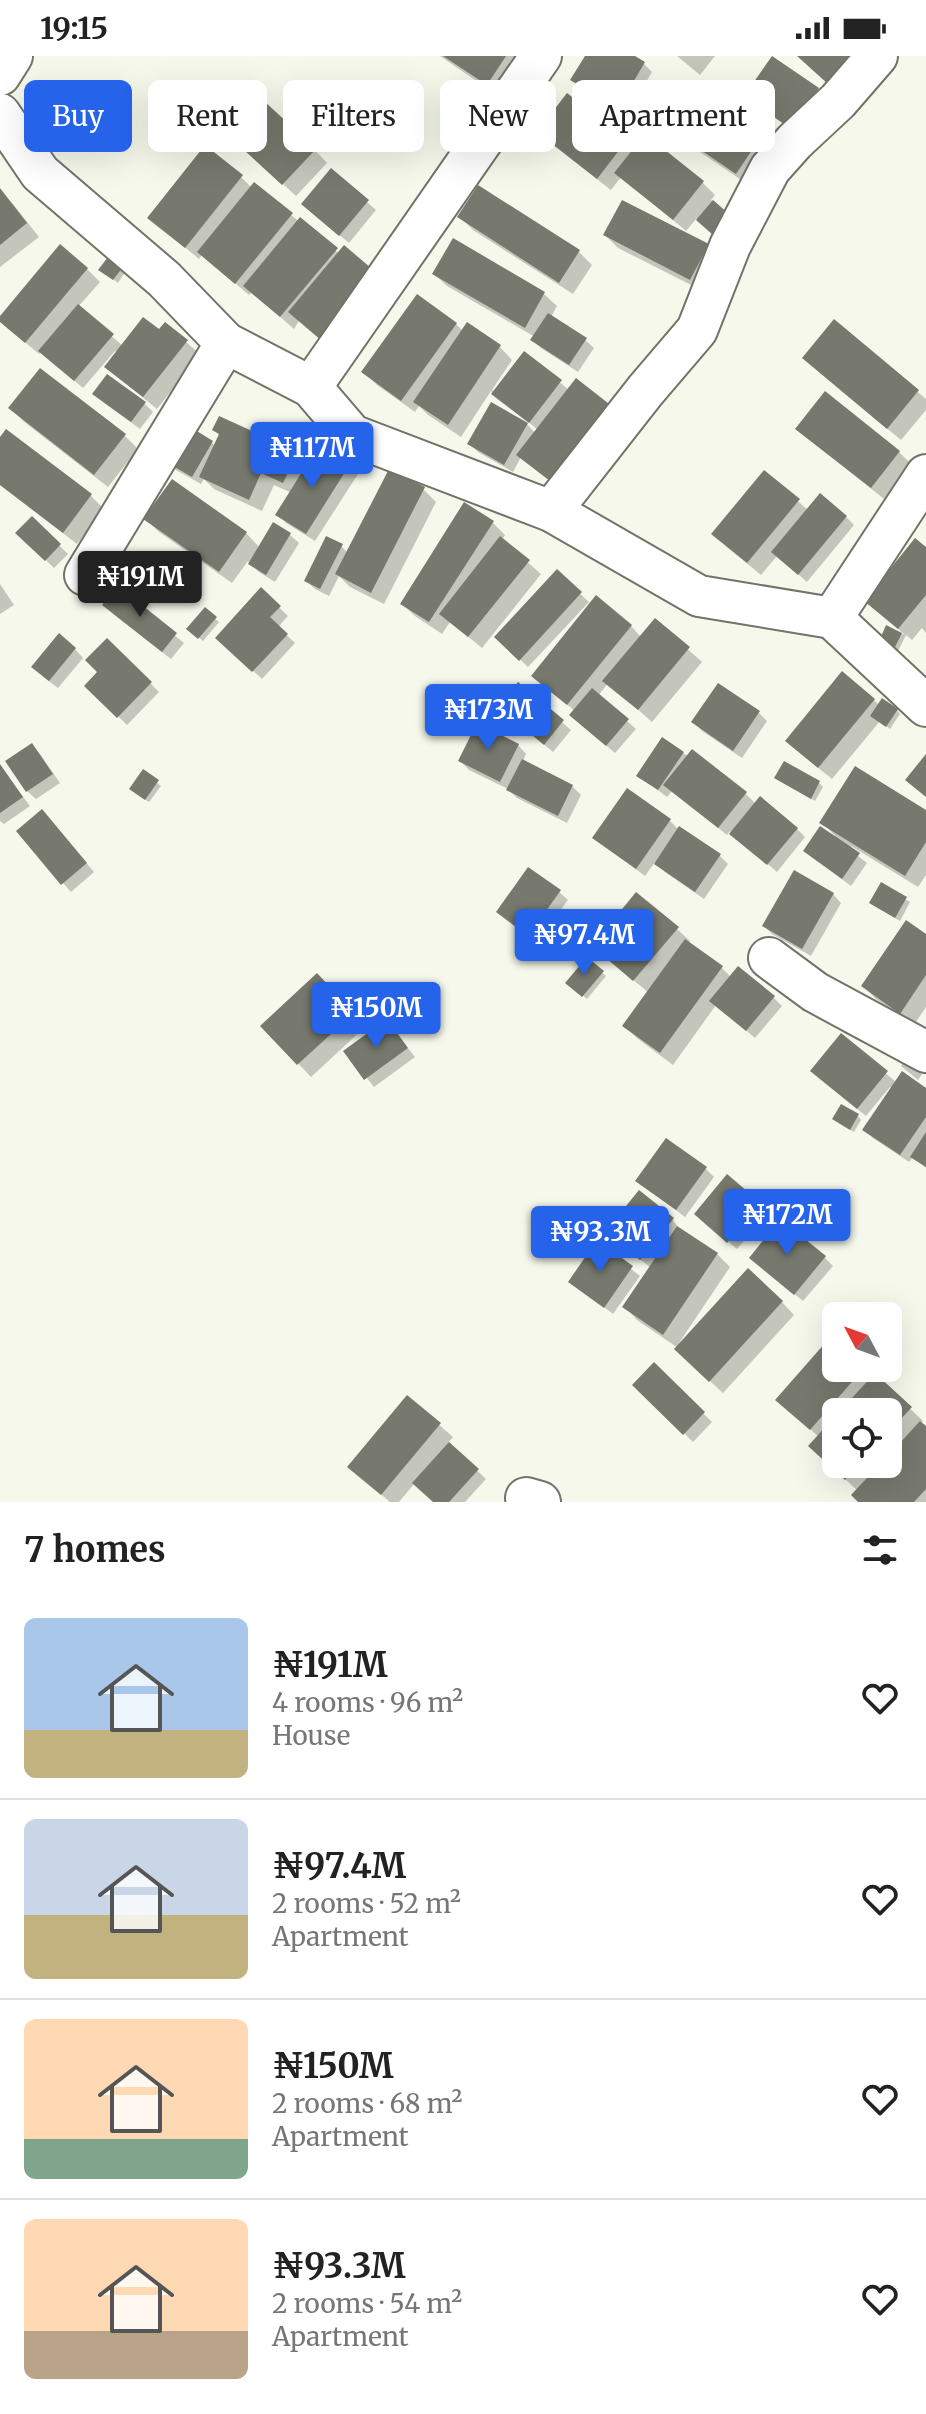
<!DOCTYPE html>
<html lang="en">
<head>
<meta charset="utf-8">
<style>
  body { margin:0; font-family:Merriweather,serif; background:#f2f2f2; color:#222; height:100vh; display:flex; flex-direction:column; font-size:30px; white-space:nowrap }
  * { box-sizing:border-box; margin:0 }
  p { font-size:26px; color:#767676 }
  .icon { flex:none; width:44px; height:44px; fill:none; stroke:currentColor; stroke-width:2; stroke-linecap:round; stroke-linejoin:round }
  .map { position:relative; height:1446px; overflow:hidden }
  .sheet { display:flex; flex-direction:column; background:#fff; flex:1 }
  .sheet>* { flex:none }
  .guide { position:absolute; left:24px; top:24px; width:878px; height:72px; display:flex; gap:16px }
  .needle { width:52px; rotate:311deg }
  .controls { position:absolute; left:822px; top:1246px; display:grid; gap:16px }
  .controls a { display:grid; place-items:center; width:80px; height:80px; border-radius:12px; background:#fff; box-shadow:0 8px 32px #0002; font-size:40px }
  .price { position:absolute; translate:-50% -68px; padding:0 18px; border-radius:8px; background:#2563eb; color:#fff; font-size:26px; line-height:52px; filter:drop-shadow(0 2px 4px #0008) }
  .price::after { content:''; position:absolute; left:50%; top:48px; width:24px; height:18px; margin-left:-12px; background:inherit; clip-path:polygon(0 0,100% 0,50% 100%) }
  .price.active { background:#222; color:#fff }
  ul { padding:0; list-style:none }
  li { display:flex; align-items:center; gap:24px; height:200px; padding:0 24px }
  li+li { border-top:2px solid #e0e0e0 }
  li span { display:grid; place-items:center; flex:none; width:224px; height:160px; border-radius:12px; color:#555 }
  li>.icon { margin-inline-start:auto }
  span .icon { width:96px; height:96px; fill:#fffc; stroke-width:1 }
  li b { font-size:34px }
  h2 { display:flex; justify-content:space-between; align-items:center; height:96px; padding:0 24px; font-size:34px }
  .pill { padding:0 28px; border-radius:12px; background:#fff; box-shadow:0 8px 32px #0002; font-size:28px; line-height:72px }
  .pill.active { background:#2563eb; color:#fff }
  .status { display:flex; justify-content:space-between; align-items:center; height:56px; padding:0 40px; background:#fff; direction:ltr }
  .status svg { height:22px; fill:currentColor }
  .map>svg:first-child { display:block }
  .shadow { fill:#0003; fill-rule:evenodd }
  .building { fill:#77796e }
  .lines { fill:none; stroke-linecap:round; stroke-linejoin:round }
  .minor-casing { stroke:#717368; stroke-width:44 }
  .minor { stroke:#fff; stroke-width:40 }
</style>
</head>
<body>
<div class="status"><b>19:15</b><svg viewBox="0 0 49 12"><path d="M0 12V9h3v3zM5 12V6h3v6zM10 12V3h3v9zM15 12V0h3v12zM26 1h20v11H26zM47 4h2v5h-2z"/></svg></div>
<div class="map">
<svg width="926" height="1446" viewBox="0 0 926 1446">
  <rect width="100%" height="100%" fill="#f5f8eb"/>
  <!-- shadow -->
  <g class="shadow">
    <polygon points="440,0 519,0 500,41"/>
    <polygon points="587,0 631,0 644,8 652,16 627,59 581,33 573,24"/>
    <polygon points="677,0 715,0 700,19"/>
    <polygon points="568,40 634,95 702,126 715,139 711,144 733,164 717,181 697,162 686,175 621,121 611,134 552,88 540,76"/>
    <polygon points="669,71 762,77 775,90 749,129 682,84"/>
    <polygon points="246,94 315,94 327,107 296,140"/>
    <polygon points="331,115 376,154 349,187 312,156"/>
    <polygon points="241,121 252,132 291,159 340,198 294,273 252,236 249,239 202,199 199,203 150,162"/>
    <polygon points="479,132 579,196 592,209 573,238 473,174 460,161"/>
    <polygon points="0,136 13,148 39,181 0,211"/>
    <polygon points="605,179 708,189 720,202 703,235 618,192"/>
    <polygon points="454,185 544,238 557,250 551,261 585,284 594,292 578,316 541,292 533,284 535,281 447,230 434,218"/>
    <polygon points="87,213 100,226 78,251 123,290 160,276 165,268 200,298 157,353 120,323 117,297 115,295 83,332 41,296 39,298 13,276 0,263"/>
    <polygon points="121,213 125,216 118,227 105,217"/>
    <polygon points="834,266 926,343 926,354 901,384 817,314"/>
    <polygon points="456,268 463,275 500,291 512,304 492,334 495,336 524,297 569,334 568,439 521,401 513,416 478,396 469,387 527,368 535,377 538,374 491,335 461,381 428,359 419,350 415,356 377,329 364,316"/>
    <polygon points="40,314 125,380 138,393 108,431 23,365 11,352"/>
    <polygon points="103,346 145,348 153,356 140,373"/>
    <polygon points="798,373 899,396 912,409 884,443 811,385"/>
    <polygon points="215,374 297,397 309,410 320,392 349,410 358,418 315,485 286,467 278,458 292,437 274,429 262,455 214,433 204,423 201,428 176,414 168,406 212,387 216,390 220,380"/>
    <polygon points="7,375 91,440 104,453 77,488 0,429 0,384"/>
    <polygon points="764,416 808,454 846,461 854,469 807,526 777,500 761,519 726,490"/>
    <polygon points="423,433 436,446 384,548 350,531 339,520 329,540 315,533 306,525 341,490 348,497"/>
    <polygon points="32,463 68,498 54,512 18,477"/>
    <polygon points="146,463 246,477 260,492 274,469 290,479 299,487 275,526 259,516 248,505 232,527 159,476"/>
    <polygon points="492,466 505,479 502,484 541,518 482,592 450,566 442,578 415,560 402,548"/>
    <polygon points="926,494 926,577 922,572 912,584 906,579 897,597 884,591 887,572 905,579 866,545"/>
    <polygon points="557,516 591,548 631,570 641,581 655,564 702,606 652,666 608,627 598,640 636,673 615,697 580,667 575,655 533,620 591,548 589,546 528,611 496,581"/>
    <polygon points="0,528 14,549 0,558"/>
    <polygon points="118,533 184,587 171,603 113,558"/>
    <polygon points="261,534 288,560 278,571 295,587 262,623 226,590"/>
    <polygon points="205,554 219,566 203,585 189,573"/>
    <polygon points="107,584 159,636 127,669 87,630 100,617"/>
    <polygon points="75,593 83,602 58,632 42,620"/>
    <polygon points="518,629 571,674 553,696 509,659"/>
    <polygon points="874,644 880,650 897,654 900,658 890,673 880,665 832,723 800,697"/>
    <polygon points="759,657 767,665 742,702 702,675 694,666"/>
    <polygon points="32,689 40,698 60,727 36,743 27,735"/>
    <polygon points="518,689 526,698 523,705 572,730 581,739 567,767 517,742 508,733 469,714 460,705"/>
    <polygon points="683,697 745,737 756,748 797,773 805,781 777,816 730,775 727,779 672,735 667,741 639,720"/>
    <polygon points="0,710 30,750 4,768 0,765"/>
    <polygon points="143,716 161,730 149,746 135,737"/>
    <polygon points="780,725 819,727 823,731 815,745"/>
    <polygon points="926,757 926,819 918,831 851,790 849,793 867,807 851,830 805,795 836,781 822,766"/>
    <polygon points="50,764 94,816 71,836 18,776"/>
    <polygon points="670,765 679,774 720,800 728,808 704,843 665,816 655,806 645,820 594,782"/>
    <polygon points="882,829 910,846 900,865 875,850"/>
    <polygon points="559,836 568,844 537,886 498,856"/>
    <polygon points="833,838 841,847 811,900 772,878 764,870"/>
    <polygon points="677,873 690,885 688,888 721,911 731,921 773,941 782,950 755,982 716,949 673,1009 638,983 625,970 649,937 607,902"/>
    <polygon points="926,880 926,951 914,969 876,943 863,930"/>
    <polygon points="587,904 606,920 587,943 568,927"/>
    <polygon points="330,933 365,971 311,1021 263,970"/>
    <polygon points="386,965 415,1001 374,1031 346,996"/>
    <polygon points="844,969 865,982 863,987 844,977 841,974"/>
    <polygon points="842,980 897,1027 926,1034 926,1112 913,1101 909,1106 873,1082 865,1074 893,1033 890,1031 866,1060 821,1023"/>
    <polygon points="909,999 926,1012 918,1024 901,1010"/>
    <polygon points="858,1060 861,1064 854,1076 839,1067"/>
    <polygon points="706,1113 714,1121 685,1161 637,1125"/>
    <polygon points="639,1137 673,1164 680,1174 717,1198 730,1211 679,1287 681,1289 782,1246 794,1259 723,1337 689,1306 678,1292 637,1264 625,1251 651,1212 616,1184"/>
    <polygon points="760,1148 768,1157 737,1193 705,1166"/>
    <polygon points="598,1187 640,1220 613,1258 570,1225"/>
    <polygon points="824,1201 833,1210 803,1245 760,1210"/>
    <path d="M836 1284V1312H867L923 1365 921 1368 926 1373V1446H861L858 1435 823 1403 819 1381 791 1356ZM836 1356H888V1408H836Z"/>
    <polygon points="654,1309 712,1366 693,1386 635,1328"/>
    <polygon points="407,1341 453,1381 448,1387 486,1423 465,1446 435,1446 415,1427 399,1446 390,1446 349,1411"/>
  </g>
  <!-- building -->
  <g class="building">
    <polygon points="443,0 506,0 487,29"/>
    <polygon points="585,0 635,0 645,6 618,52 570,24"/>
    <polygon points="772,0 819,32 791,73 744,40"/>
    <polygon points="797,0 853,0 828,28"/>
    <polygon points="695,29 764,76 736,118 667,71"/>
    <polygon points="567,37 627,84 597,123 537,76"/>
    <polygon points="264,45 316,93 282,129 231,82"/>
    <polygon points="645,78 704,125 673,164 614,117"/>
    <polygon points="205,89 243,119 185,192 147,162"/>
    <polygon points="331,112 369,144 339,180 301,148"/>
    <polygon points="254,126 293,157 235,228 197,196"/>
    <polygon points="478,129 580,194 559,227 457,161"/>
    <polygon points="0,132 27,167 0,189"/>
    <polygon points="622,144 709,188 690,224 603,179"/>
    <polygon points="713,144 730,159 713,179 696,164"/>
    <polygon points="300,161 338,192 280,261 243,230"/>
    <polygon points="453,182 545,236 525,272 432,218"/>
    <polygon points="60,188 88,212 25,287 0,266 0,260"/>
    <polygon points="344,189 378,218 322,285 288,256"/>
    <polygon points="108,201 123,211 113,224 98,214"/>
    <polygon points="417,238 457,267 401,345 361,316"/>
    <polygon points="78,248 114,278 74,325 38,295"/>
    <polygon points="548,257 587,282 569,309 530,284"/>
    <polygon points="143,261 159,273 165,266 188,284 143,341 104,311"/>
    <polygon points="834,263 919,334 887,373 802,302"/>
    <polygon points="467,266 501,289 448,369 413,346"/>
    <polygon points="524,295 562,324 529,367 491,338"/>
    <polygon points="40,312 126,378 94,419 8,352"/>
    <polygon points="107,318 146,346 131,366 92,338"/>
    <polygon points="576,322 613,351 554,428 516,399"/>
    <polygon points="825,335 900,395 871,432 795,373"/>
    <polygon points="491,346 528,367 504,409 467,388"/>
    <polygon points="219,360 298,396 283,427 261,417 249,444 199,421 219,378 212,374"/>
    <polygon points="187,369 213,385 192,421 166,406"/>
    <polygon points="6,373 92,438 63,477 0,429 0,381"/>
    <polygon points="319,389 350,408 306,478 275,459"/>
    <polygon points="389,413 425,431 371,537 335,518"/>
    <polygon points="764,414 800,443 747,507 711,478"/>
    <polygon points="172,423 247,476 219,516 143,463"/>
    <polygon points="820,437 847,460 798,519 771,496"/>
    <polygon points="464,446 494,465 429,566 400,548"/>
    <polygon points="32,460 61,488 45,505 15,477"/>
    <polygon points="273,466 291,477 266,519 248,508"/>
    <polygon points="326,480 343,488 320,533 304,525"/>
    <polygon points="500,480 530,504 468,581 439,558"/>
    <polygon points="915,482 926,491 926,539 898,573 864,545"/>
    <polygon points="557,513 582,536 519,605 494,581"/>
    <polygon points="118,530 177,577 162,596 102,549"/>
    <polygon points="261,531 281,550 270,561 288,578 252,616 215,582"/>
    <polygon points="596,539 632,569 567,649 531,620"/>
    <polygon points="205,551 217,561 198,583 186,573"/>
    <polygon points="655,562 690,591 638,654 602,625"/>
    <polygon points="886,569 902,577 893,595 878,588"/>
    <polygon points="59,577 76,592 49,625 31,611"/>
    <polygon points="107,582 152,626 117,662 84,630 97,616 85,604"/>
    <polygon points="842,615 875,643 818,712 785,685"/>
    <polygon points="518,626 564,664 544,689 498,651"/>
    <polygon points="718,627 760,655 733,695 691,666"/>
    <polygon points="592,632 629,663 606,690 569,659"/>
    <polygon points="882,642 898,653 886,671 870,660"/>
    <polygon points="477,667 519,688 500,726 458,705"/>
    <polygon points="662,681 684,696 658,734 636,720"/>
    <polygon points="32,687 53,718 26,736 5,705"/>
    <polygon points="692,693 747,736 718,772 663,729"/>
    <polygon points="926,698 926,741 905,724"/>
    <polygon points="522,703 573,729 558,760 506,734"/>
    <polygon points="784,705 820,725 811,743 774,722"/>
    <polygon points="0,708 23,741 0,757"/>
    <polygon points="855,710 926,754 926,786 905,820 819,767"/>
    <polygon points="143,713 159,724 145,744 129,733"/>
    <polygon points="627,732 671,763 636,813 592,782"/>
    <polygon points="760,740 798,772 767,809 729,778"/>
    <polygon points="42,753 87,807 61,829 16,775"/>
    <polygon points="679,770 721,798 695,836 654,808"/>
    <polygon points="820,770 860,797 842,823 803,795"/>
    <polygon points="528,811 561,834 528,880 496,856"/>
    <polygon points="794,814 834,837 802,893 762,870"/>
    <polygon points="881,826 907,841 895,862 869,847"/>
    <polygon points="636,836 679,871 633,925 592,890"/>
    <polygon points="906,864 926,878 926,919 900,958 861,930"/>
    <polygon points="685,883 723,910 660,997 622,970"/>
    <polygon points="587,901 604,915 582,941 565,927"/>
    <polygon points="738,910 775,940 746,975 709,945"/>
    <polygon points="317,917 354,957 297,1009 260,970"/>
    <polygon points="387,963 408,992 364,1024 343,995"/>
    <polygon points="841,977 888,1015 857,1053 810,1015"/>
    <polygon points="902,1015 926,1032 926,1061 900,1099 862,1074"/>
    <polygon points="841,1048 859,1058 850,1074 832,1063"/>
    <polygon points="926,1076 926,1111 910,1101"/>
    <polygon points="666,1082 707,1111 676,1154 635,1125"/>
    <polygon points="727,1118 761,1147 727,1187 694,1158"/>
    <polygon points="639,1134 674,1162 640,1204 605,1176"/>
    <polygon points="780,1163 826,1200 794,1239 749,1202"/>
    <polygon points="677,1170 718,1197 663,1279 622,1251"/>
    <polygon points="597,1184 633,1210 604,1252 568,1226"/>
    <polygon points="748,1212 783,1245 709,1326 674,1293"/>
    <polygon points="833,1278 836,1281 836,1312 864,1312 810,1374 775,1344"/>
    <polygon points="654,1306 705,1356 683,1379 632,1329"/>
    <polygon points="875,1317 912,1351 888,1377 888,1356 839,1356"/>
    <polygon points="407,1339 441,1367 381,1439 347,1411"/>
    <polygon points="836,1359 836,1408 860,1408 845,1424 808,1390"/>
    <polygon points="920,1365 926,1370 926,1433 914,1446 858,1446 851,1439 880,1408 888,1408 888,1400"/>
    <polygon points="449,1386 479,1413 449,1446 433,1446 412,1427"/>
  </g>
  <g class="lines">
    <defs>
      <g id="minor">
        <polyline points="0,19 12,0"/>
        <polyline points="0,58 40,117 164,223 226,287"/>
        <polyline points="311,331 541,0"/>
        <polyline points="551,455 645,335 697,274 730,190 770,113 795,85 838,45 877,0"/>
        <polyline points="85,519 226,287 311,331 352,379 551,455 699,540 832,562 926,650"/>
        <polyline points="832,562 926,419"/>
        <polyline points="769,902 815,936 926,996"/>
        <polyline points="526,1442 540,1446"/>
      </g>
    </defs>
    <!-- minor casing -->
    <use href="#minor" class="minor-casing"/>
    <!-- minor -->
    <use href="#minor" class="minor"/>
  </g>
</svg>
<div class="controls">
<a><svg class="needle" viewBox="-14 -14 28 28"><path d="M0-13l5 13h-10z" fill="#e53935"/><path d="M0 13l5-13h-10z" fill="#767676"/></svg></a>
<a><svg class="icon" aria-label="locate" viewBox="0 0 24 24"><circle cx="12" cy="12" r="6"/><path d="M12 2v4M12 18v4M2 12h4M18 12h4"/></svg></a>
</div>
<b class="price" style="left:312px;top:434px">₦117M</b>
<b class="price active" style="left:140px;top:563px">₦191M</b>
<b class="price" style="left:488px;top:696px">₦173M</b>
<b class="price" style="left:584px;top:921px">₦97.4M</b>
<b class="price" style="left:376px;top:994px">₦150M</b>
<b class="price" style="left:787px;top:1201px">₦172M</b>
<b class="price" style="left:600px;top:1218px">₦93.3M</b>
<div class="guide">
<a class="pill active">Buy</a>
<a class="pill">Rent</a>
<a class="pill">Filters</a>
<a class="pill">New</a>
<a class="pill">Apartment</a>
</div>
</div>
<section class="sheet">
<h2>7 homes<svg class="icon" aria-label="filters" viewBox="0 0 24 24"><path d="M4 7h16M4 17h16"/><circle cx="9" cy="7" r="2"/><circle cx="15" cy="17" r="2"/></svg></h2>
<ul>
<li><span style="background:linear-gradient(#a9c7e8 70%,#c2b280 0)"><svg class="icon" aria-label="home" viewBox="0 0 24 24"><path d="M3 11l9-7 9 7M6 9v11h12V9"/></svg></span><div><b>₦191M</b><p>4 rooms · 96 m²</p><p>House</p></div><svg class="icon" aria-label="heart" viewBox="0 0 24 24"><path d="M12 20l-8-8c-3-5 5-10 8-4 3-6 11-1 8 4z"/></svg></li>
<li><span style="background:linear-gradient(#c9d6e8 60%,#c2b280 0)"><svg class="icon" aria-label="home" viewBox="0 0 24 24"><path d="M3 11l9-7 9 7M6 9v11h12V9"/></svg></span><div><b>₦97.4M</b><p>2 rooms · 52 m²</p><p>Apartment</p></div><svg class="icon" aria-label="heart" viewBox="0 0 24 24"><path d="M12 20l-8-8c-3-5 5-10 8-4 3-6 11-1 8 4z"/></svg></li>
<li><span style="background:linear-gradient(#ffd9b3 75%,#7fa58c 0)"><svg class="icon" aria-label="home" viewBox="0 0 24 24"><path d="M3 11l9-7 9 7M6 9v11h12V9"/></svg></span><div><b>₦150M</b><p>2 rooms · 68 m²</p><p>Apartment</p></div><svg class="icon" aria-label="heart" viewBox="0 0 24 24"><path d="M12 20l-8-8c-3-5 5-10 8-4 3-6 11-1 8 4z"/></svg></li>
<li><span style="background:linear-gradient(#ffd9b3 70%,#b9a48a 0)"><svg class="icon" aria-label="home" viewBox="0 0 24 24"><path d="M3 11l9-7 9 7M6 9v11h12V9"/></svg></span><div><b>₦93.3M</b><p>2 rooms · 54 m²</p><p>Apartment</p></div><svg class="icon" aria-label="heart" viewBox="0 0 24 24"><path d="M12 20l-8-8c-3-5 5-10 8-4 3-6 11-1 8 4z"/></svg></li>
</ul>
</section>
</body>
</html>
